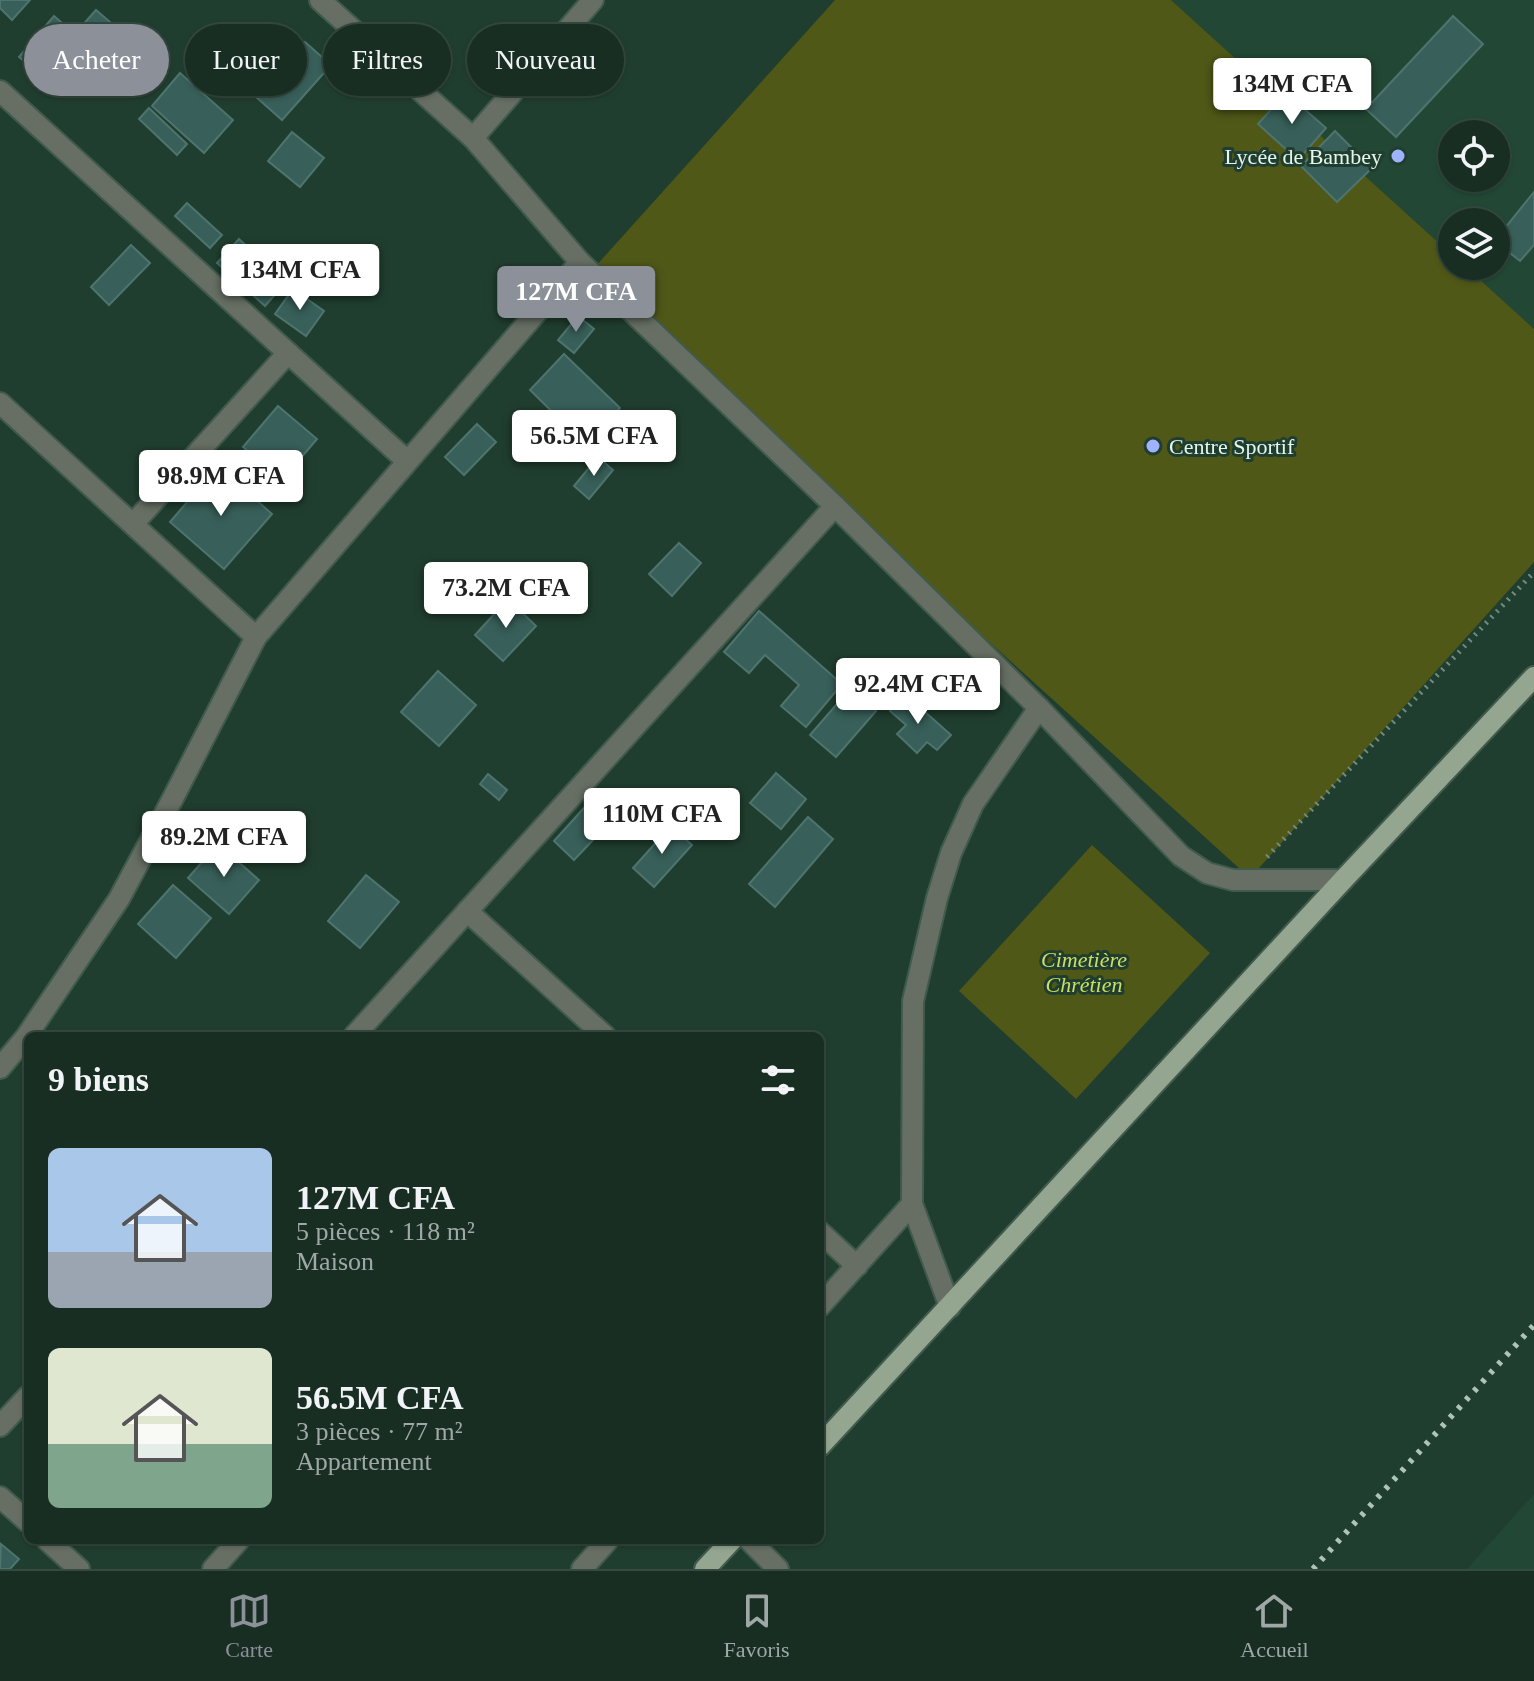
<!DOCTYPE html>
<html lang="fr">
<head>
<meta charset="utf-8">
<style>
  body { margin:0; font-family:Georgia,serif; background:#21362b; color:#f1f3f6; height:100vh; display:flex; flex-direction:column; font-size:30px; white-space:nowrap }
  * { box-sizing:border-box; margin:0 }
  p { font-size:26px; color:#9fa8a6 }
  .icon { flex:none; width:44px; height:44px; fill:none; stroke:currentColor; stroke-width:2; stroke-linecap:round; stroke-linejoin:round }
  .map { position:relative; flex:1; overflow:hidden }
  .side { position:absolute; left:24px; top:1032px; width:800px; height:512px; display:flex; flex-direction:column; background:#182e23; border-radius:12px; box-shadow:0 2px 6px #0004,0 0 0 2px #364a41 }
  .side>* { flex:none }
  .guide { position:absolute; left:24px; top:24px; width:800px; height:72px; display:flex; gap:16px }
  .tools { position:absolute; left:1438px; top:120px; display:grid; gap:16px }
  .tools a { display:grid; place-items:center; width:72px; height:72px; border-radius:50%; background:#182e23; box-shadow:0 2px 6px #0004,0 0 0 2px #364a41; font-size:40px }
  .price { position:absolute; translate:-50% -68px; padding:0 18px; border-radius:8px; background:#fff; color:#222; font-size:26px; line-height:52px; filter:drop-shadow(0 2px 4px #0008) }
  .price::after { content:''; position:absolute; left:50%; top:48px; width:24px; height:18px; margin-left:-12px; background:inherit; clip-path:polygon(0 0,100% 0,50% 100%) }
  .price.active { background:#8c9099; color:#fff }
  ul { padding:0; list-style:none }
  li { display:flex; align-items:center; gap:24px; height:200px; padding:0 24px }
  li span { display:grid; place-items:center; flex:none; width:224px; height:160px; border-radius:12px; color:#555 }
  li>.icon { margin-inline-start:auto }
  span .icon { width:96px; height:96px; fill:#fffc; stroke-width:1 }
  li b { font-size:34px }
  h2 { display:flex; justify-content:space-between; align-items:center; height:96px; padding:0 24px; font-size:34px }
  .pill { padding:0 28px; border-radius:36px; background:#182e23; box-shadow:0 2px 6px #0004,0 0 0 2px #364a41; font-size:28px; line-height:72px }
  .pill.active { background:#8c9099; color:#fff }
  .tabs { display:flex; justify-content:space-around; align-items:center; height:112px; border-top:2px solid #364a41; background:#182e23; font-size:22px; color:#9fa8a6 }
  .tabs a { display:grid; justify-items:center; gap:4px }
  .tabs .active { color:#8c9099 }
  .map>svg:first-child { display:block }
  .built { fill:#224835; fill-rule:evenodd }
  .green { fill:#505817 }
  .building { fill:#385f59; stroke:#4d746d; stroke-width:2 }
  .lines { fill:none; stroke-linecap:round; stroke-linejoin:round }
  .minor-casing { stroke:#405b4d; stroke-width:24 }
  .primary-casing { stroke:#405b4d; stroke-width:24 }
  .path { stroke:#728b7e; stroke-width:5; stroke-dasharray:2 6; stroke-linecap:butt }
  .minor { stroke:#676f64; stroke-width:20 }
  .primary { stroke:#95a690; stroke-width:20 }
  .rail { stroke:#afc4b9; stroke-width:6; stroke-dasharray:4 8; stroke-linecap:butt }
  .poi-dot { fill:#9fb3fd; stroke:#203e2f; stroke-width:3 }
  .labels { text-anchor:middle; dominant-baseline:central; stroke-width:6; stroke-linejoin:round; paint-order:stroke }
  .poi-label { font-size:22px; fill:#e5f6ed; stroke:#203e2f; text-anchor:end }
  .park-label { font-size:22px; font-style:italic; fill:#cddf63; stroke:#203e2f }
</style>
</head>
<body>
<div class="map">
<svg width="1534" height="1569" viewBox="0 0 1534 1569">
  <rect width="100%" height="100%" fill="#203e2f"/>
  <!-- built -->
  <g class="built">
    <path d="M1171 0H1534V329L1465 266H1496V222H1452V255ZM1452 134H1496V178H1452Z"/>
    <polygon points="1534,1494 1534,1569 1467,1569"/>
  </g>
  <!-- green -->
  <g class="green">
    <polygon points="835,0 1171,0 1452,255 1452,266 1465,266 1534,329 1534,562 1250,878 586,277"/>
    <polygon points="1092,845 1210,953 1076,1099 959,991"/>
  </g>
  <!-- building -->
  <g class="building">
    <polygon points="0,0 30,0 12,20 0,8"/>
    <polygon points="96,10 110,22 94,40 80,28"/>
    <polygon points="54,16 68,28 33,69 19,57"/>
    <polygon points="1453,16 1483,44 1396,137 1366,109"/>
    <polygon points="71,35 85,47 50,85 37,73"/>
    <polygon points="305,42 331,65 282,120 256,97"/>
    <polygon points="180,73 233,120 204,153 152,106"/>
    <polygon points="1286,93 1326,128 1298,160 1258,124"/>
    <polygon points="149,108 187,144 177,155 139,119"/>
    <polygon points="1335,131 1372,168 1337,202 1301,166"/>
    <polygon points="292,132 324,158 300,187 268,161"/>
    <polygon points="1534,192 1534,245 1520,261 1496,242 1496,239"/>
    <polygon points="187,203 222,235 210,248 175,216"/>
    <polygon points="239,239 286,282 265,306 217,263"/>
    <polygon points="131,245 150,263 109,305 91,287"/>
    <polygon points="293,289 324,311 306,336 275,314"/>
    <polygon points="578,316 594,329 574,353 558,340"/>
    <polygon points="564,354 620,408 585,444 530,390"/>
    <polygon points="278,406 317,439 282,480 243,447"/>
    <polygon points="477,424 496,442 464,475 445,457"/>
    <polygon points="598,457 613,470 589,499 574,486"/>
    <polygon points="218,466 272,514 224,569 170,522"/>
    <polygon points="679,543 701,563 672,596 649,574"/>
    <polygon points="508,599 536,626 503,661 475,635"/>
    <polygon points="759,611 842,684 806,727 781,706 799,685 765,655 749,673 724,652"/>
    <polygon points="438,671 476,705 439,746 401,712"/>
    <polygon points="850,689 876,711 836,757 810,735"/>
    <polygon points="905,694 951,735 937,750 927,742 917,753 897,734 906,725 890,711"/>
    <polygon points="776,773 806,799 781,829 750,803"/>
    <polygon points="488,774 507,790 499,800 480,784"/>
    <polygon points="593,798 614,818 574,860 554,841"/>
    <polygon points="808,817 833,839 775,907 749,884"/>
    <polygon points="671,826 692,845 654,887 633,868"/>
    <polygon points="218,844 259,880 229,914 188,878"/>
    <polygon points="366,875 399,902 360,948 328,921"/>
    <polygon points="173,885 211,918 176,958 138,924"/>
    <polygon points="1,1544 19,1559 10,1569 0,1569"/>
  </g>
  <g class="lines">
    <defs>
      <g id="minor">
        <polyline points="320,0 473,138 580,262 835,506 1039,708 1181,856 1207,873 1233,880 1343,880"/>
        <polyline points="0,91 407,461"/>
        <polyline points="473,138 593,0"/>
        <polyline points="0,403 256,637"/>
        <polyline points="133,524 288,353"/>
        <polyline points="467,911 605,1036"/>
        <polyline points="354,1036 835,506"/>
        <polyline points="0,1068 26,1037 119,899 172,800 256,637 580,262"/>
        <polyline points="820,1232 857,1266"/>
        <polyline points="820,1306 912,1204"/>
        <polyline points="950,1307 912,1204 913,1001 937,898 951,853 973,804 1039,708"/>
        <polyline points="0,1426 28,1396"/>
        <polyline points="0,1497 28,1522"/>
        <polyline points="47,1540 79,1569"/>
        <polyline points="749,1540 778,1569"/>
        <polyline points="213,1569 239,1540"/>
        <polyline points="582,1569 608,1540"/>
      </g>
      <g id="primary">
        <polyline points="820,1446 1343,880 1534,677"/>
        <polyline points="705,1569 732,1540"/>
      </g>
    </defs>
    <!-- minor casing -->
    <use href="#minor" class="minor-casing"/>
    <!-- primary casing -->
    <use href="#primary" class="primary-casing"/>
    <!-- path -->
    <polyline class="path" points="1267,857 1534,572"/>
    <!-- minor -->
    <use href="#minor" class="minor"/>
    <!-- primary -->
    <use href="#primary" class="primary"/>
    <!-- rail -->
    <polyline class="rail" points="1313,1569 1534,1325"/>
  </g>
  <!-- markers -->
  <g class="poi-dot">
    <circle cx="1398" cy="156" r="8"/>
    <circle cx="1153" cy="446" r="8"/>
  </g>
  <g class="labels">
    <!-- poi labels -->
    <g class="poi-label">
      <text x="1382" y="156">Lycée de Bambey</text>
      <text x="1169" y="446" text-anchor="start">Centre Sportif</text>
    </g>
    <!-- park labels -->
    <g class="park-label">
      <text x="1084" y="959">Cimetière<tspan x="1084" dy="25">Chrétien</tspan></text>
    </g>
  </g>
</svg>
<div class="tools">
<a><svg class="icon" aria-label="locate" viewBox="0 0 24 24"><circle cx="12" cy="12" r="6"/><path d="M12 2v4M12 18v4M2 12h4M18 12h4"/></svg></a>
<a><svg class="icon" aria-label="layers" viewBox="0 0 24 24"><path d="M12 4l9 5-9 5-9-5zM3 14l9 5 9-5"/></svg></a>
</div>
<b class="price" style="left:1292px;top:126px">134M CFA</b>
<b class="price" style="left:300px;top:312px">134M CFA</b>
<b class="price active" style="left:576px;top:334px">127M CFA</b>
<b class="price" style="left:594px;top:478px">56.5M CFA</b>
<b class="price" style="left:221px;top:518px">98.9M CFA</b>
<b class="price" style="left:506px;top:630px">73.2M CFA</b>
<b class="price" style="left:918px;top:726px">92.4M CFA</b>
<b class="price" style="left:662px;top:856px">110M CFA</b>
<b class="price" style="left:224px;top:879px">89.2M CFA</b>
<div class="guide">
<a class="pill active">Acheter</a>
<a class="pill">Louer</a>
<a class="pill">Filtres</a>
<a class="pill">Nouveau</a>
</div>
<section class="side">
<h2>9 biens<svg class="icon" aria-label="filters" viewBox="0 0 24 24"><path d="M4 7h16M4 17h16"/><circle cx="9" cy="7" r="2"/><circle cx="15" cy="17" r="2"/></svg></h2>
<ul>
<li><span style="background:linear-gradient(#a9c7e8 65%,#9aa5b1 0)"><svg class="icon" aria-label="home" viewBox="0 0 24 24"><path d="M3 11l9-7 9 7M6 9v11h12V9"/></svg></span><div><b>127M CFA</b><p>5 pièces · 118 m²</p><p>Maison</p></div></li>
<li><span style="background:linear-gradient(#dfe7d0 60%,#7fa58c 0)"><svg class="icon" aria-label="home" viewBox="0 0 24 24"><path d="M3 11l9-7 9 7M6 9v11h12V9"/></svg></span><div><b>56.5M CFA</b><p>3 pièces · 77 m²</p><p>Appartement</p></div></li>
</ul>
</section>
</div>
<nav class="tabs">
<a class="active"><svg class="icon" aria-label="map" viewBox="0 0 24 24"><path d="M3 6l6-2 6 2 6-2v14l-6 2-6-2-6 2zM9 4v14M15 6v14"/></svg>Carte</a>
<a><svg class="icon" aria-label="saved" viewBox="0 0 24 24"><path d="M7 4h10v16l-5-4-5 4z"/></svg>Favoris</a>
<a><svg class="icon" aria-label="home" viewBox="0 0 24 24"><path d="M3 11l9-7 9 7M6 9v11h12V9"/></svg>Accueil</a>
</nav>
</body>
</html>
